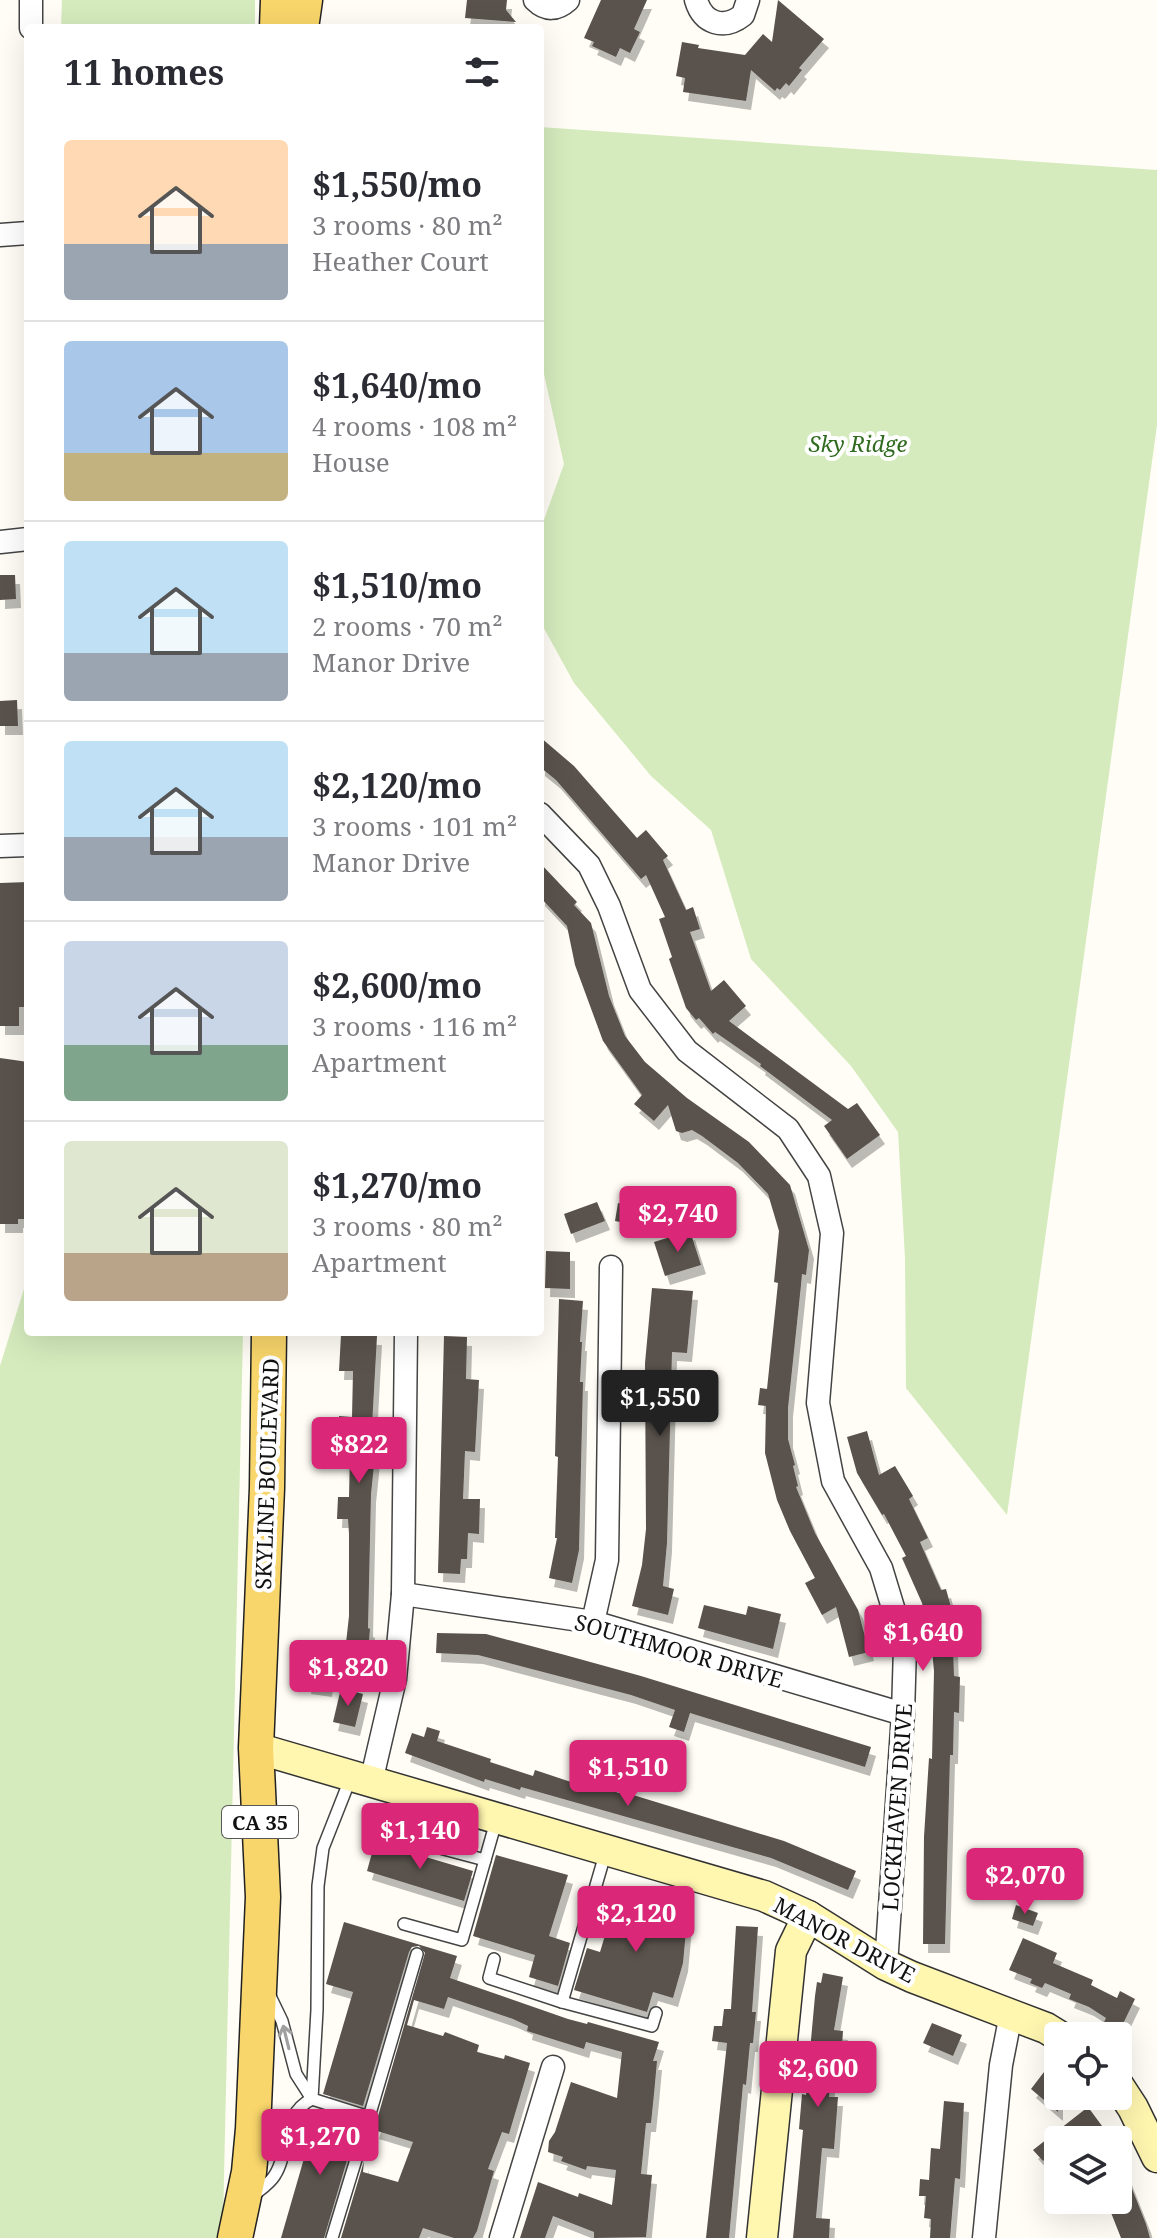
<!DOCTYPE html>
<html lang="en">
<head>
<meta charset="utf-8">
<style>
  body { margin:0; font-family:"Noto Serif",serif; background:#f7f7f7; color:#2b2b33; height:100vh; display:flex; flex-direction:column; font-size:30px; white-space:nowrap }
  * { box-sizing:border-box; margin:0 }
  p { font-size:26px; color:#7c7c81 }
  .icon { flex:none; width:44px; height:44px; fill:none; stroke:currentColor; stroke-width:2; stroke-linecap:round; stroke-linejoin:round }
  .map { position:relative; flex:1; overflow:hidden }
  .sheet { position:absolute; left:24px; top:24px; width:520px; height:1312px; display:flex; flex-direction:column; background:#fff; border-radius:8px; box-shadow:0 8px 32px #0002 }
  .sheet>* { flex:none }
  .tools { position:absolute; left:1044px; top:2022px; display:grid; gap:16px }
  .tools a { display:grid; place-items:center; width:88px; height:88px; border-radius:8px; background:#fff; box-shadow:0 8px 32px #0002; font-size:40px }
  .price { position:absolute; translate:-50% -68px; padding:0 18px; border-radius:8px; background:#db2777; color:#fff; font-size:26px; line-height:52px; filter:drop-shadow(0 2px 4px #0008) }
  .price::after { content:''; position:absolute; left:50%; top:48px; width:24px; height:18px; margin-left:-12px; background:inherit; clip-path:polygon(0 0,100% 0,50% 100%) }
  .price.current { background:#222; color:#fff }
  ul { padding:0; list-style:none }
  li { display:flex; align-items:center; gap:24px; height:200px; padding:0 40px }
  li+li { border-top:2px solid #e1e1e2 }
  li span { display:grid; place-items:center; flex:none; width:224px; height:160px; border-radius:8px; color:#555 }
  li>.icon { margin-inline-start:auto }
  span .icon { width:96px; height:96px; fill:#fffc; stroke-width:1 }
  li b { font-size:34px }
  h2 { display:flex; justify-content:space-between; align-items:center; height:96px; padding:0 40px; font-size:34px }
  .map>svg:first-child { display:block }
  .green { fill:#d5ebbd }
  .building { fill:#5a524d; filter:url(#shadow) }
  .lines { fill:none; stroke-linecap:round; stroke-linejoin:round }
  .lane-casing { stroke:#444; stroke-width:14 }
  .street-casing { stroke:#444; stroke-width:25 }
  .secondary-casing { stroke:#333; stroke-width:33 }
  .primary-casing { stroke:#222; stroke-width:37 }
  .lane { stroke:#fff; stroke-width:11 }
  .street { stroke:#fff; stroke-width:22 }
  .secondary { stroke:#fff6b0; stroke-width:30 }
  .primary { stroke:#f9d66b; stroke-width:34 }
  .oneway { stroke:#a0a0a0 }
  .labels { text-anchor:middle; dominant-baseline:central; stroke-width:8; stroke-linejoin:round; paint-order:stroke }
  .shield { fill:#fff; stroke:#585858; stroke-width:2 }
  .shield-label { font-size:20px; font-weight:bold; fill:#111 }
  .park-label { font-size:22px; font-style:italic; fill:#2f6b1f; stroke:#fff }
  .street-label { font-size:22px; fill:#111; stroke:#fff }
</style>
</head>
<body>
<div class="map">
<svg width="1157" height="2238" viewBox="0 0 1157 2238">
  <defs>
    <filter id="shadow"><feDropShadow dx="5" dy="9" stdDeviation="0" flood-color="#0004"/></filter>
  </defs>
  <rect width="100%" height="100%" fill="#fffdf5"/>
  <!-- green -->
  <g class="green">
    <polygon points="62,0 255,0 255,28 61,28"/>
    <polygon points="540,127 1157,170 1157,425 1007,1515 906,1388 905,1258 898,1132 851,1066 751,959 711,830 651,776 574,683 540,621 540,531 564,464 540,356"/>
    <polygon points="28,1276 28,1332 243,1332 223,2222 218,2238 0,2238 0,1366"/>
  </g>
  <!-- building -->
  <g class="building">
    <polygon points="467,0 507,0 506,10 516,22 465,18"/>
    <polygon points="601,0 647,0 634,29 640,32 630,53 620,48 616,57 592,46 594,42 584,38"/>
    <polygon points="778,0 824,39 799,68 802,70 789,86 786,83 780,90 777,88 775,91 751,70 746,101 683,92 685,78 676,76 682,42 699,45 698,48 745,55 763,34 772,42"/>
    <polygon points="0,575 15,575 16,599 0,600"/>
    <polygon points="17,700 18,726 0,726 0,701"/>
    <polygon points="540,737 574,766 637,838 646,830 668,856 663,860 686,910 693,907 700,929 690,932 711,991 724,980 746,1006 729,1021 848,1109 857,1103 880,1135 847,1159 824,1126 832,1120 760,1066 761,1064 715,1032 713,1034 699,1018 696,1020 686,1008 669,959 672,957 659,919 665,917 646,875 641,879 556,780 540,767"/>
    <polygon points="540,863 577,902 574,905 591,923 609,996 625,1036 645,1062 687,1098 749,1142 790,1185 809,1250 806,1275 802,1274 801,1285 788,1408 788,1439 795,1465 793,1466 798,1486 796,1487 815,1533 858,1610 869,1652 849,1657 836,1607 822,1615 805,1583 815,1578 790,1531 777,1500 765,1453 766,1406 758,1405 760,1388 767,1389 778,1283 774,1282 779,1231 768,1194 738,1163 702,1136 692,1130 682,1133 676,1131 668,1105 654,1121 634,1104 642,1095 603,1041 575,965 567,926 540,897"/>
    <polygon points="28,882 28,1007 19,1007 19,1026 0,1026 0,883"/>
    <polygon points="0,1058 28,1062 28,1219 18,1219 18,1224 0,1224"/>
    <polygon points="597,1202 605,1221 571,1234 564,1214"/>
    <polygon points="618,1203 654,1210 651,1228 615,1221"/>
    <polygon points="690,1231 701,1265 665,1276 654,1242"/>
    <polygon points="546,1251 570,1252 570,1289 545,1288"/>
    <polygon points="652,1288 693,1291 687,1353 672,1352 667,1543 663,1586 674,1589 668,1615 632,1606 642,1565 646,1529 645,1363"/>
    <polygon points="559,1299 583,1301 580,1342 582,1342 580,1382 583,1382 579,1550 572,1583 549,1578 557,1538 555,1538 558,1457 555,1456"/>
    <polygon points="341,1335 377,1336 372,1426 378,1426 371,1494 368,1628 370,1629 367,1663 344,1661 349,1616 349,1534 348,1519 337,1519 338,1497 349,1497 350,1453 338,1452 339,1416 352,1417 353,1371 339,1371"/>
    <polygon points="444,1336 467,1337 466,1379 479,1380 475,1452 465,1451 463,1499 480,1499 479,1534 468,1533 467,1559 461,1559 460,1574 438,1573"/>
    <polygon points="867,1431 879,1475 895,1466 913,1496 909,1499 928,1538 920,1542 941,1590 946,1589 954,1618 952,1618 954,1676 960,1677 959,1713 954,1712 953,1755 950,1755 945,1944 923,1944 924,1837 929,1758 932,1759 934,1671 931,1639 922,1603 902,1558 906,1556 884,1514 882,1515 857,1473 847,1437"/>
    <polygon points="704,1605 746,1615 748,1606 781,1614 773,1649 698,1628"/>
    <polygon points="437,1633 486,1634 565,1655 641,1676 871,1747 865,1767 690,1713 684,1732 669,1727 675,1710 631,1695 478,1655 436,1653"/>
    <polygon points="309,1670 329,1674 327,1688 306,1685"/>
    <polygon points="341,1688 363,1694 355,1727 333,1722"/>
    <polygon points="427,1727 440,1731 437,1741 491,1759 490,1762 533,1776 535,1770 577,1784 579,1780 619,1793 620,1791 784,1841 856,1871 848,1890 771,1858 521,1787 520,1790 485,1779 484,1782 405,1753 412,1733 424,1737"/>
    <polygon points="375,1842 473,1871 464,1901 367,1871"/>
    <polygon points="496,1855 568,1875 549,1936 570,1943 558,1986 529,1977 535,1955 473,1936"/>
    <polygon points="619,1889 651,1899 649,1905 688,1909 683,1963 673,1998 653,1992 647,2012 574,1990 587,1948 600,1952"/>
    <polygon points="1016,1905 1038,1913 1033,1926 1012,1919"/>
    <polygon points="344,1922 457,1956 450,1978 568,2019 587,2024 588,2022 659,2042 653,2061 657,2061 654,2094 651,2123 646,2123 641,2174 652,2175 646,2237 594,2238 594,2232 553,2216 545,2238 520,2238 538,2182 578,2197 579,2193 612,2205 616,2170 587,2166 586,2170 561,2161 563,2157 548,2152 549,2141 555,2132 571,2082 617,2098 622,2052 586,2042 584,2049 549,2038 527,2031 528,2026 513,2019 448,1997 444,2009 414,2000 407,2025 443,2036 445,2032 479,2045 477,2052 504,2059 505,2055 530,2063 509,2134 502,2132 488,2169 494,2171 477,2231 473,2238 454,2238 423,2228 419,2238 341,2238 364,2161 363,2172 398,2182 413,2142 374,2130 425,1953 419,1946 412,1947 409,1952 363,2106 323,2094 353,1992 326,1984"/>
    <polygon points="736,1926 758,1927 752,2012 756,2012 753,2043 750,2043 746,2085 743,2084 729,2238 706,2238 727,2043 712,2041 714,2026 722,2026 724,2009 731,2009"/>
    <polygon points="1023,1938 1057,1953 1053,1963 1093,1980 1091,1985 1117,1998 1120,1991 1135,1999 1120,2030 1104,2022 1106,2018 1089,2007 1069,1999 1071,1994 1045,1983 1042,1988 1030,1983 1032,1979 1009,1970"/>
    <polygon points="823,1973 843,1977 834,2030 843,2031 842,2046 833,2045 829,2097 838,2097 834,2149 822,2148 816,2218 830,2219 829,2238 793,2238 803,2130 799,2129 802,2094 806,2095 815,1996 817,1982 821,1983"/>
    <polygon points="932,2023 962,2035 953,2056 923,2043"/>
    <polygon points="1058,2064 1058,2112 1031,2089 1044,2072 1049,2076"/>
    <polygon points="944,2101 964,2103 960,2179 955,2178 950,2238 930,2238 931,2219 924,2218 926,2196 919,2196 920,2179 929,2180 931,2148 940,2149"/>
    <polygon points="1088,2107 1105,2130 1092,2140 1077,2140 1071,2132 1064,2140 1058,2140 1058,2146 1043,2161 1033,2150"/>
    <polygon points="318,2110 358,2123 324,2238 281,2238"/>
    <polygon points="1119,2156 1146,2224 1150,2238 1121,2238 1106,2200 1118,2200"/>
  </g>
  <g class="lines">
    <defs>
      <g id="lane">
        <polyline points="412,1794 391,1835 485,1860 497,1818"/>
        <polyline points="404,1924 462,1940 485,1860"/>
        <polyline points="494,1959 489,1978 562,2002 606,1851"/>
        <polyline points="269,1994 282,2021 296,2074 312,2099 369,2117 332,2238"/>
        <polyline points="562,2002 652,2026 656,2013"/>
        <polyline points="312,2099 317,2010 318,1886 323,1848 351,1777"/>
        <polyline points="369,2117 417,1954"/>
        <path d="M252 2196C259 2191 267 2185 272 2179 291 2156 279 2115 312 2099"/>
      </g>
      <g id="street">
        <polyline points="31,0 31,28"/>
        <path d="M535 0C546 11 557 10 568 0"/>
        <path d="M696 0C703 24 724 30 743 15L748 0"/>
        <polyline points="0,235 28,233"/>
        <polyline points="0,542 28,539"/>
        <polyline points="540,814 589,865 609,906 640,990 687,1051 788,1129 819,1176 832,1233 818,1403 833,1481 881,1568 905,1647 903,1714 886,1965"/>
        <polyline points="0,846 28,845"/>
        <polyline points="403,1594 593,1622 903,1714"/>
        <polyline points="593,1622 607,1560 611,1267"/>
        <polyline points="371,1782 395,1679 403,1594 406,1332"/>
        <polyline points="501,2238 553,2067"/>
        <polyline points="984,2238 1001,2065 1011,2014"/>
      </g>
      <g id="secondary">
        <polyline points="256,1748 764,1896 808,1916 886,1965 912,1977 1046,2028 1059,2036"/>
        <polyline points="1118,2085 1133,2108 1157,2157"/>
        <polyline points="762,2238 791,1951 808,1916"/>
      </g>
      <g id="primary">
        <polyline points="277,28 278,0"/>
        <polyline points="301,28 305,0"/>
        <polyline points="235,2238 249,2172 253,2129 263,1897 256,1748 267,1488 269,1332"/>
      </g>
    </defs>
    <!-- lane casing -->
    <use href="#lane" class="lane-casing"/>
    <!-- street casing -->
    <use href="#street" class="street-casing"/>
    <!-- secondary casing -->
    <use href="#secondary" class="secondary-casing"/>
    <!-- primary casing -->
    <use href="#primary" class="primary-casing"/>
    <!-- lane -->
    <use href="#lane" class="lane"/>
    <!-- street -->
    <use href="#street" class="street"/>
    <!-- secondary -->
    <use href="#secondary" class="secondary"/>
    <!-- primary -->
    <use href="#primary" class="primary"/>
  </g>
  <!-- one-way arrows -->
  <defs><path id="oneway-shaft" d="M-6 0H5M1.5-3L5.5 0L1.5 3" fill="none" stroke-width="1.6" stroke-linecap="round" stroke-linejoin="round" transform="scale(2)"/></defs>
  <use class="oneway" href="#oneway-shaft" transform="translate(286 2037) rotate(-104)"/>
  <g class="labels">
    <!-- shield labels -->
    <rect class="shield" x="222" y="1806" width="76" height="32" rx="6"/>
    <g class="shield-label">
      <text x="260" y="1822">CA 35</text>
    </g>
    <!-- park labels -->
    <g class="park-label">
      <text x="858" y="443">Sky Ridge</text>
    </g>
    <!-- street labels -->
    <g class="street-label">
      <text transform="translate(266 1474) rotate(-88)">SKYLINE BOULEVARD</text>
      <text transform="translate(679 1650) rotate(16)">SOUTHMOOR DRIVE</text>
      <text transform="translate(896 1807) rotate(-86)">LOCKHAVEN DRIVE</text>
      <text transform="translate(845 1939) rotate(28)">MANOR DRIVE</text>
    </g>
  </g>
</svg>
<div class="tools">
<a><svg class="icon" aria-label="locate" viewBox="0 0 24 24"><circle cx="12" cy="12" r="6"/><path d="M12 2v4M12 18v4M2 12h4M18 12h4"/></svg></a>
<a><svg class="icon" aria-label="layers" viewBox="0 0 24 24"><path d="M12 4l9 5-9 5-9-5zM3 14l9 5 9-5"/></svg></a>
</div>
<b class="price" style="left:678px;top:1254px">$2,740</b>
<b class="price current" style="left:660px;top:1438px">$1,550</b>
<b class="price" style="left:359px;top:1485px">$822</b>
<b class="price" style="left:923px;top:1673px">$1,640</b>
<b class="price" style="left:348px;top:1708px">$1,820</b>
<b class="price" style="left:628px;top:1808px">$1,510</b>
<b class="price" style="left:420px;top:1871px">$1,140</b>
<b class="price" style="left:1025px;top:1916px">$2,070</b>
<b class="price" style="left:636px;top:1954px">$2,120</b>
<b class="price" style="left:818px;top:2109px">$2,600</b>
<b class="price" style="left:320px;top:2177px">$1,270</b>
<section class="sheet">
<h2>11 homes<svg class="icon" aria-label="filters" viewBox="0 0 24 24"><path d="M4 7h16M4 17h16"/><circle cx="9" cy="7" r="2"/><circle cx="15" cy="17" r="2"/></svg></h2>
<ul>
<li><span style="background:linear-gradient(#ffd9b3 65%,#9aa5b1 0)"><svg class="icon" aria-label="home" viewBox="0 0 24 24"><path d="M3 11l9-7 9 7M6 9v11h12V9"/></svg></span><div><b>$1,550/mo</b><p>3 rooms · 80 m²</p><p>Heather Court</p></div></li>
<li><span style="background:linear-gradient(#a9c7e8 70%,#c2b280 0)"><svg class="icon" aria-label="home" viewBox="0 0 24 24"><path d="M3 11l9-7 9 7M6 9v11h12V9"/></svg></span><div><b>$1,640/mo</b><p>4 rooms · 108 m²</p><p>House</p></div></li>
<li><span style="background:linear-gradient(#bfe0f5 70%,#9aa5b1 0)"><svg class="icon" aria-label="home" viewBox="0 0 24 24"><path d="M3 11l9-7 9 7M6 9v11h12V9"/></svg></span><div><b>$1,510/mo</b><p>2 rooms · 70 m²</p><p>Manor Drive</p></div></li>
<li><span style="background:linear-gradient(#bfe0f5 60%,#9aa5b1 0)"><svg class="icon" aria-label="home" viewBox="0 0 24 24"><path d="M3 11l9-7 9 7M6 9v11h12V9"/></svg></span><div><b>$2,120/mo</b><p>3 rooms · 101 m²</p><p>Manor Drive</p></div></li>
<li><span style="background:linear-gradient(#c9d6e8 65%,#7fa58c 0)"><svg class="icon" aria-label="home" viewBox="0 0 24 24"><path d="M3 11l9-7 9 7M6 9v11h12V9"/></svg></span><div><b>$2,600/mo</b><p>3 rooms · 116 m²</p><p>Apartment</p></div></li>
<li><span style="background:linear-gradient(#dfe7d0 70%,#b9a48a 0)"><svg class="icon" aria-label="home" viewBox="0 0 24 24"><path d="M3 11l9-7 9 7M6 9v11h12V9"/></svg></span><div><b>$1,270/mo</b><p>3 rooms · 80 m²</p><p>Apartment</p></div></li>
</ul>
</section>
</div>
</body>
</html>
